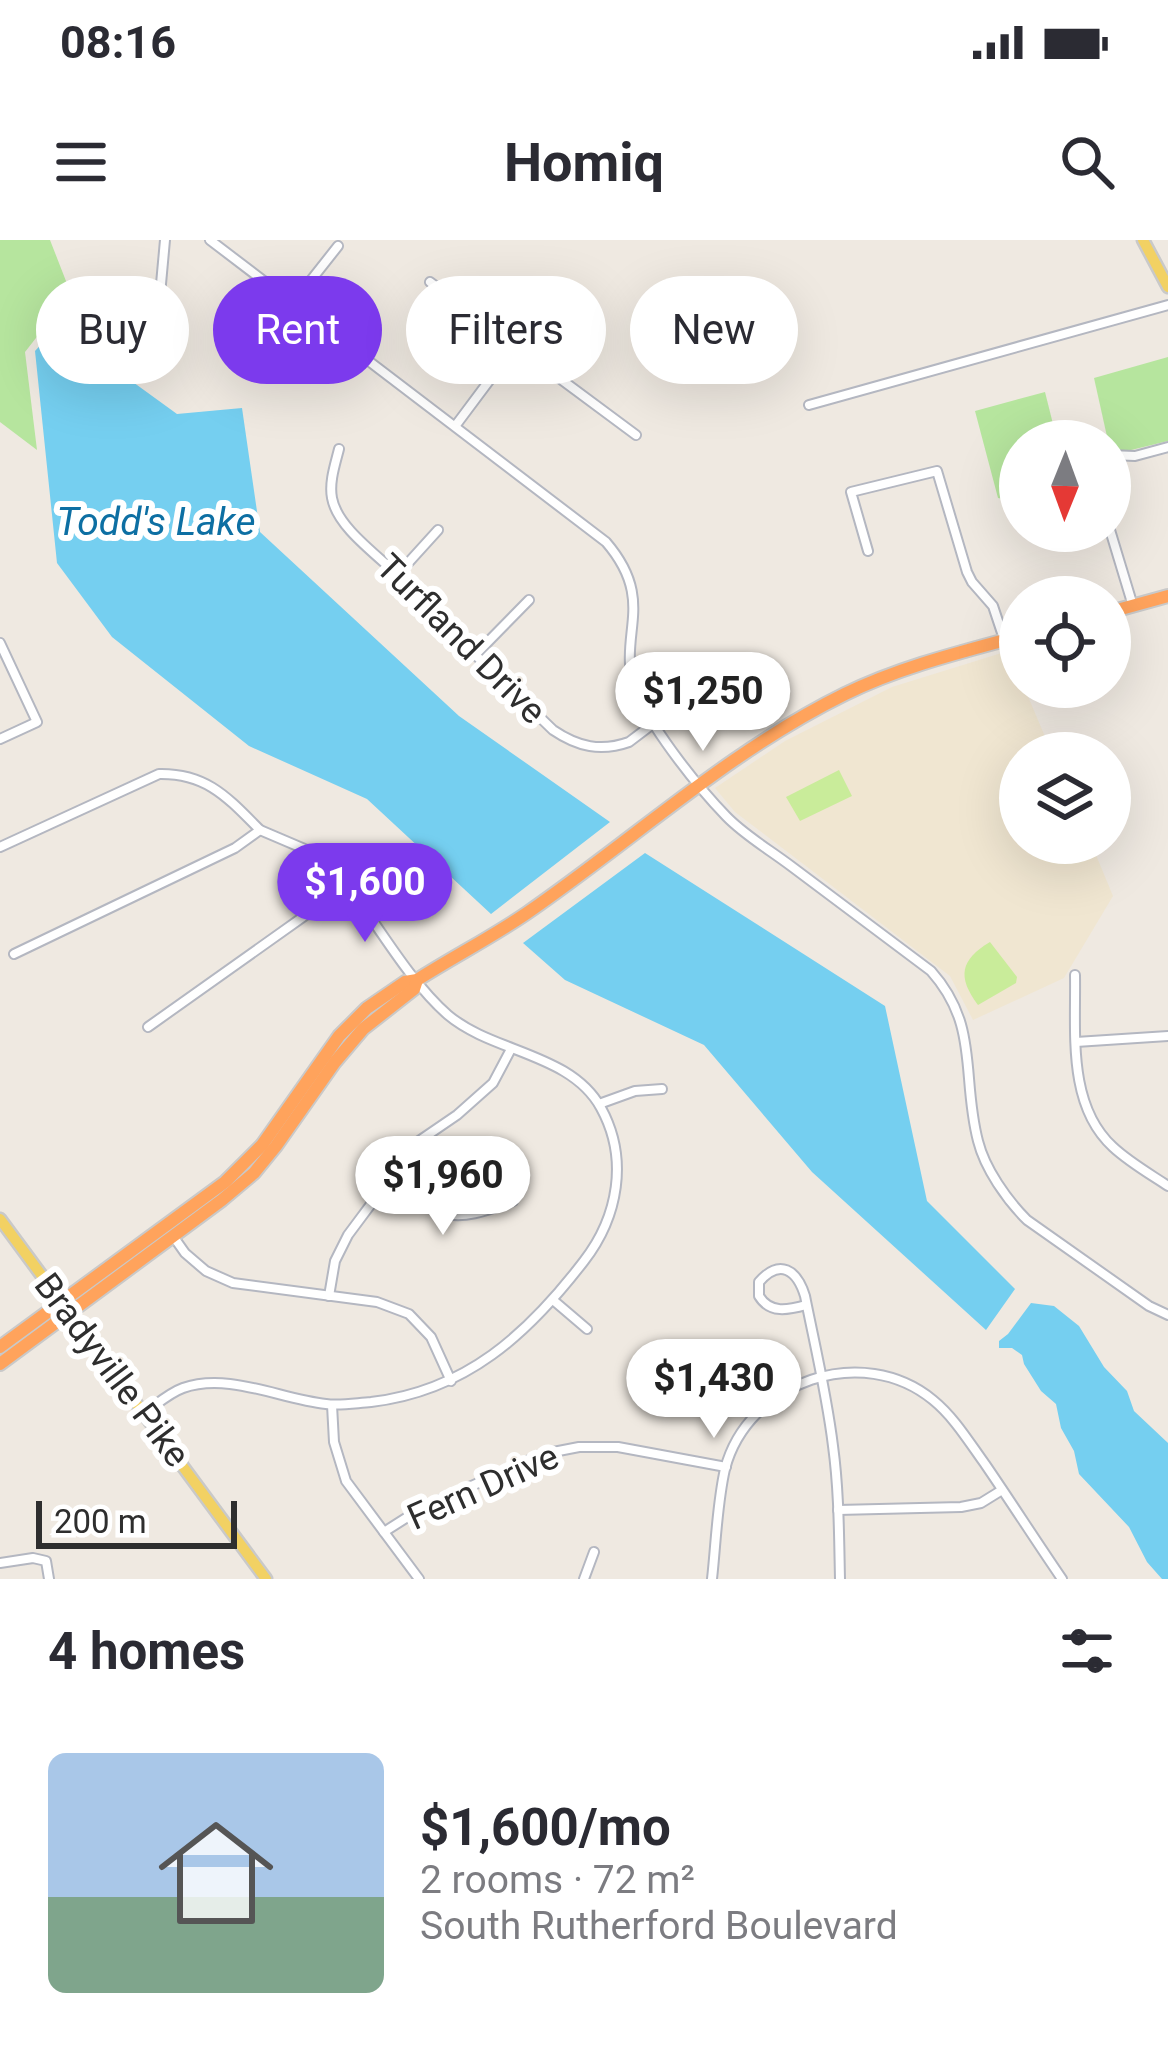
<!DOCTYPE html>
<html lang="en">
<head>
<meta charset="utf-8">
<style>
  body { margin:0; font-family:Roboto,sans-serif; background:#f7f7f7; color:#2b2b33; height:100vh; display:flex; flex-direction:column; font-size:45px; white-space:nowrap }
  * { box-sizing:border-box; margin:0 }
  p { font-size:39px; color:#7c7c81 }
  .icon { flex:none; width:66px; height:66px; fill:none; stroke:currentColor; stroke-width:2; stroke-linecap:round; stroke-linejoin:round }
  .map { position:relative; height:1339px; overflow:hidden }
  .side { display:flex; flex-direction:column; background:#fff; flex:1 }
  .side>* { flex:none }
  .banner { position:absolute; left:36px; top:36px; width:1098px; height:108px; display:flex; gap:24px }
  .needle { width:78px; rotate:181deg }
  .controls { position:absolute; left:999px; top:180px; display:grid; gap:24px }
  .controls a { display:grid; place-items:center; width:132px; height:132px; border-radius:50%; background:#fff; box-shadow:0 12px 48px #0002; font-size:60px }
  .scale { position:absolute; left:36px; bottom:30px; width:201px; box-sizing:border-box; padding-left:12px; border:6px solid #2e2e2e; border-top:0; font-size:33px; line-height:42px; white-space:nowrap; color:#2e2e2e; -webkit-text-stroke:9px #fff; paint-order:stroke }
  .price { position:absolute; translate:-50% -102px; padding:0 27px; border-radius:42px; background:#fff; color:#222; font-size:39px; line-height:78px; filter:drop-shadow(0 3px 6px #0008) }
  .price::after { content:''; position:absolute; left:50%; top:72px; width:36px; height:27px; margin-left:-18px; background:inherit; clip-path:polygon(0 0,100% 0,50% 100%) }
  .price.current { background:#7c3aed; color:#fff }
  ul { padding:0; list-style:none }
  li { display:flex; align-items:center; gap:36px; height:300px; padding:0 48px }
  li span { display:grid; place-items:center; flex:none; width:336px; height:240px; border-radius:18px; color:#555 }
  li>.icon { margin-inline-start:auto }
  span .icon { width:144px; height:144px; fill:#fffc; stroke-width:1 }
  li b { font-size:51px }
  h2 { display:flex; justify-content:space-between; align-items:center; height:144px; padding:0 48px; font-size:51px }
  .tag { padding:0 42px; border-radius:54px; background:#fff; box-shadow:0 12px 48px #0002; font-size:42px; line-height:108px }
  .tag.current { background:#7c3aed; color:#fff }
  .status { display:flex; justify-content:space-between; align-items:center; height:84px; padding:0 60px; background:#fff; direction:ltr }
  .status svg { height:33px; fill:currentColor }
  header { display:flex; justify-content:space-between; align-items:center; height:156px; padding:0 48px; background:#fff; font-size:54px; font-weight:700 }
  .map>svg:first-child { display:block }
  .education { fill:#f0e6d1 }
  .green { fill:#b6e59e }
  .pitch { fill:#c9ec9a }
  .water { fill:#75cff0 }
  .lines { fill:none; stroke-linecap:round; stroke-linejoin:round }
  .minor-casing { stroke:#b4b7c1; stroke-width:12 }
  .major-casing { stroke:#c9c9c9; stroke-width:15 }
  .highway-casing { stroke:#c9c9c9; stroke-width:16 }
  .minor { stroke:#fff; stroke-width:8 }
  .major { stroke:#f2d163; stroke-width:10 }
  .highway { stroke:#ffa35c; stroke-width:12 }
  .labels { text-anchor:middle; dominant-baseline:central; stroke-width:12; stroke-linejoin:round; paint-order:stroke }
  .street-label { font-size:36px; fill:#2e2e2e; stroke:#fff }
  .water-label { font-size:39px; font-style:italic; fill:#0d6fa3; stroke:#fff }
</style>
</head>
<body>
<div class="status"><b>08:16</b><svg viewBox="0 0 49 12"><path d="M0 12V9h3v3zM5 12V6h3v6zM10 12V3h3v9zM15 12V0h3v12zM26 1h20v11H26zM47 4h2v5h-2z"/></svg></div>
<header><svg class="icon" aria-label="menu" viewBox="0 0 24 24"><path d="M4 6h16M4 12h16M4 18h16"/></svg>Homiq<svg class="icon" aria-label="search" viewBox="0 0 24 24"><circle cx="10" cy="10" r="6"/><path d="M15 15l6 6"/></svg></header>
<div class="map">
<svg width="1168" height="1339" viewBox="0 0 1168 1339">
  <rect width="100%" height="100%" fill="#efe9e1"/>
  <!-- education -->
  <polygon class="education" points="1008,411 1020,438 1020,447 1024,447 1052,513 1020,513 1020,603 1091,603 1113,656 1064,738 973,780 950,736 735,572 715,548 785,501 892,447"/>
  <!-- green -->
  <g class="green">
    <polygon points="0,0 50,0 89,100 54,75 25,112 37,210 0,182"/>
    <polygon points="1168,117 1168,201 1127,211 1110,210 1094,138"/>
    <polygon points="1045,152 1053,184 1068,201 1020,201 1020,262 998,258 975,171"/>
  </g>
  <!-- pitch -->
  <g class="pitch">
    <polygon points="839,530 852,556 800,581 786,557"/>
    <path d="M990 702 1017 737 1016 743 978 765C957 737 960 720 990 702Z"/>
  </g>
  <!-- water -->
  <g class="water">
    <polygon points="57,87 177,174 242,168 260,292 459,476 610,582 491,674 367,559 249,506 112,397 57,323 35,111"/>
    <polygon points="645,613 885,766 927,961 1015,1049 986,1090 812,932 704,805 565,740 523,703"/>
    <polygon points="1031,1063 1054,1066 1079,1086 1104,1127 1127,1151 1134,1171 1168,1203 1168,1339 1162,1339 1147,1322 1129,1287 1079,1234 1074,1211 1061,1188 1056,1164 1041,1151 1024,1124 1022,1115 1012,1108 999,1108 999,1101 1008,1094"/>
  </g>
  <g class="lines">
    <defs>
      <g id="minor">
        <path d="M210 0 606 302C661 366 611 399 639 458 657 495 697 546 726 576 744 595 770 610 791 626 838 661 884 696 931 731 980 786 961 836 978 901 985 929 1007 960 1027 980L1149 1066 1168 1075"/>
        <polyline points="430,42 636,195"/>
        <polyline points="293,63 338,6"/>
        <polyline points="164,100 157,88 165,0"/>
        <polyline points="809,165 1168,65"/>
        <polyline points="456,185 515,106"/>
        <path d="M339 209C335 225 329 242 332 258 339 298 409 333 433 374L553 490C578 507 601 512 629 502L724 430"/>
        <polyline points="1110,215 1135,216 1168,207"/>
        <polyline points="1110,290 1133,366"/>
        <polyline points="868,311 851,252 937,231 967,332 972,342 993,366 1004,399"/>
        <polyline points="399,333 438,290"/>
        <polyline points="0,403 37,482 0,499"/>
        <polyline points="476,414 529,360"/>
        <path d="M0 607 159 534C207 533 228 558 260 590L235 608 14 714"/>
        <path d="M1075 735C1076 792 1067 865 1113 907 1129 922 1150 934 1168 946"/>
        <polyline points="148,787 348,645 321,616 260,590"/>
        <polyline points="1076,802 1168,796"/>
        <polyline points="599,864 635,851 662,849"/>
        <path d="M389 940C440 979 451 985 513 961"/>
        <polyline points="173,996 185,1013 206,1031 233,1043 377,1062 409,1074 431,1097 451,1141"/>
        <polyline points="329,1056 335,1021 348,995 389,940 416,903 457,875 493,843 511,809"/>
        <polyline points="553,1060 587,1089"/>
        <path d="M806 1065C788 1070 770 1074 759 1056V1042C780 1018 797 1030 805 1056 815 1106 827 1156 833 1206 839 1250 839 1295 840 1339"/>
        <polyline points="332,1165 334,1202 346,1241 419,1339"/>
        <path d="M144 1173C156 1165 169 1153 183 1148 228 1132 280 1159 326 1164 340 1166 356 1163 371 1162 466 1151 528 1094 584 1021 618 977 629 919 601 868 571 813 493 813 448 775 411 743 378 686 348 645"/>
        <polyline points="838,1270 961,1267 981,1263 1002,1250"/>
        <polyline points="384,1292 420,1269 543,1214 579,1207 618,1207 726,1227"/>
        <polyline points="0,1323 33,1318 46,1321 49,1339"/>
        <polyline points="584,1339 594,1312"/>
        <path d="M712 1339C716 1303 717 1264 725 1229 748 1141 863 1102 933 1160 954 1177 969 1202 985 1224 1011 1262 1036 1301 1062 1339"/>
      </g>
      <g id="major">
        <polyline points="1143,0 1168,47"/>
        <polyline points="0,979 266,1339"/>
      </g>
      <g id="highway">
        <polyline points="1110,372 1168,356"/>
        <path d="M0 1107 225 942 262 905 339 796 367 768 405 742 417 740C453 717 492 697 527 673 633 600 729 511 845 454 900 427 961 412 1020 396"/>
        <polyline points="0,1124 222,960 254,933 276,906 335,822 363,789 414,749 417,740"/>
      </g>
    </defs>
    <!-- minor casing -->
    <use href="#minor" class="minor-casing"/>
    <!-- major casing -->
    <use href="#major" class="major-casing"/>
    <!-- highway casing -->
    <use href="#highway" class="highway-casing"/>
    <!-- minor -->
    <use href="#minor" class="minor"/>
    <!-- major -->
    <use href="#major" class="major"/>
    <!-- highway -->
    <use href="#highway" class="highway"/>
  </g>
  <g class="labels">
    <!-- street labels -->
    <g class="street-label">
      <text transform="translate(461 399) rotate(45)">Turfland Drive</text>
      <text transform="translate(112 1130) rotate(53)">Bradyville Pike</text>
      <text transform="translate(483 1247) rotate(-24)">Fern Drive</text>
    </g>
    <!-- water labels -->
    <g class="water-label">
      <text x="156" y="282">Todd's Lake</text>
    </g>
  </g>
</svg>
<div class="controls">
<a><svg class="needle" viewBox="-14 -14 28 28"><path d="M0-13l5 13h-10z" fill="#e53935"/><path d="M0 13l5-13h-10z" fill="#7c7c81"/></svg></a>
<a><svg class="icon" aria-label="locate" viewBox="0 0 24 24"><circle cx="12" cy="12" r="6"/><path d="M12 2v4M12 18v4M2 12h4M18 12h4"/></svg></a>
<a><svg class="icon" aria-label="layers" viewBox="0 0 24 24"><path d="M12 4l9 5-9 5-9-5zM3 14l9 5 9-5"/></svg></a>
</div>
<div class="scale">200 m</div>
<b class="price" style="left:703px;top:514px">$1,250</b>
<b class="price current" style="left:365px;top:705px">$1,600</b>
<b class="price" style="left:443px;top:998px">$1,960</b>
<b class="price" style="left:714px;top:1201px">$1,430</b>
<div class="banner">
<a class="tag">Buy</a>
<a class="tag current">Rent</a>
<a class="tag">Filters</a>
<a class="tag">New</a>
</div>
</div>
<section class="side">
<h2>4 homes<svg class="icon" aria-label="filters" viewBox="0 0 24 24"><path d="M4 7h16M4 17h16"/><circle cx="9" cy="7" r="2"/><circle cx="15" cy="17" r="2"/></svg></h2>
<ul>
<li><span style="background:linear-gradient(#a9c7e8 60%,#7fa58c 0)"><svg class="icon" aria-label="home" viewBox="0 0 24 24"><path d="M3 11l9-7 9 7M6 9v11h12V9"/></svg></span><div><b>$1,600/mo</b><p>2 rooms · 72 m²</p><p>South Rutherford Boulevard</p></div></li>
</ul>
</section>
</body>
</html>
